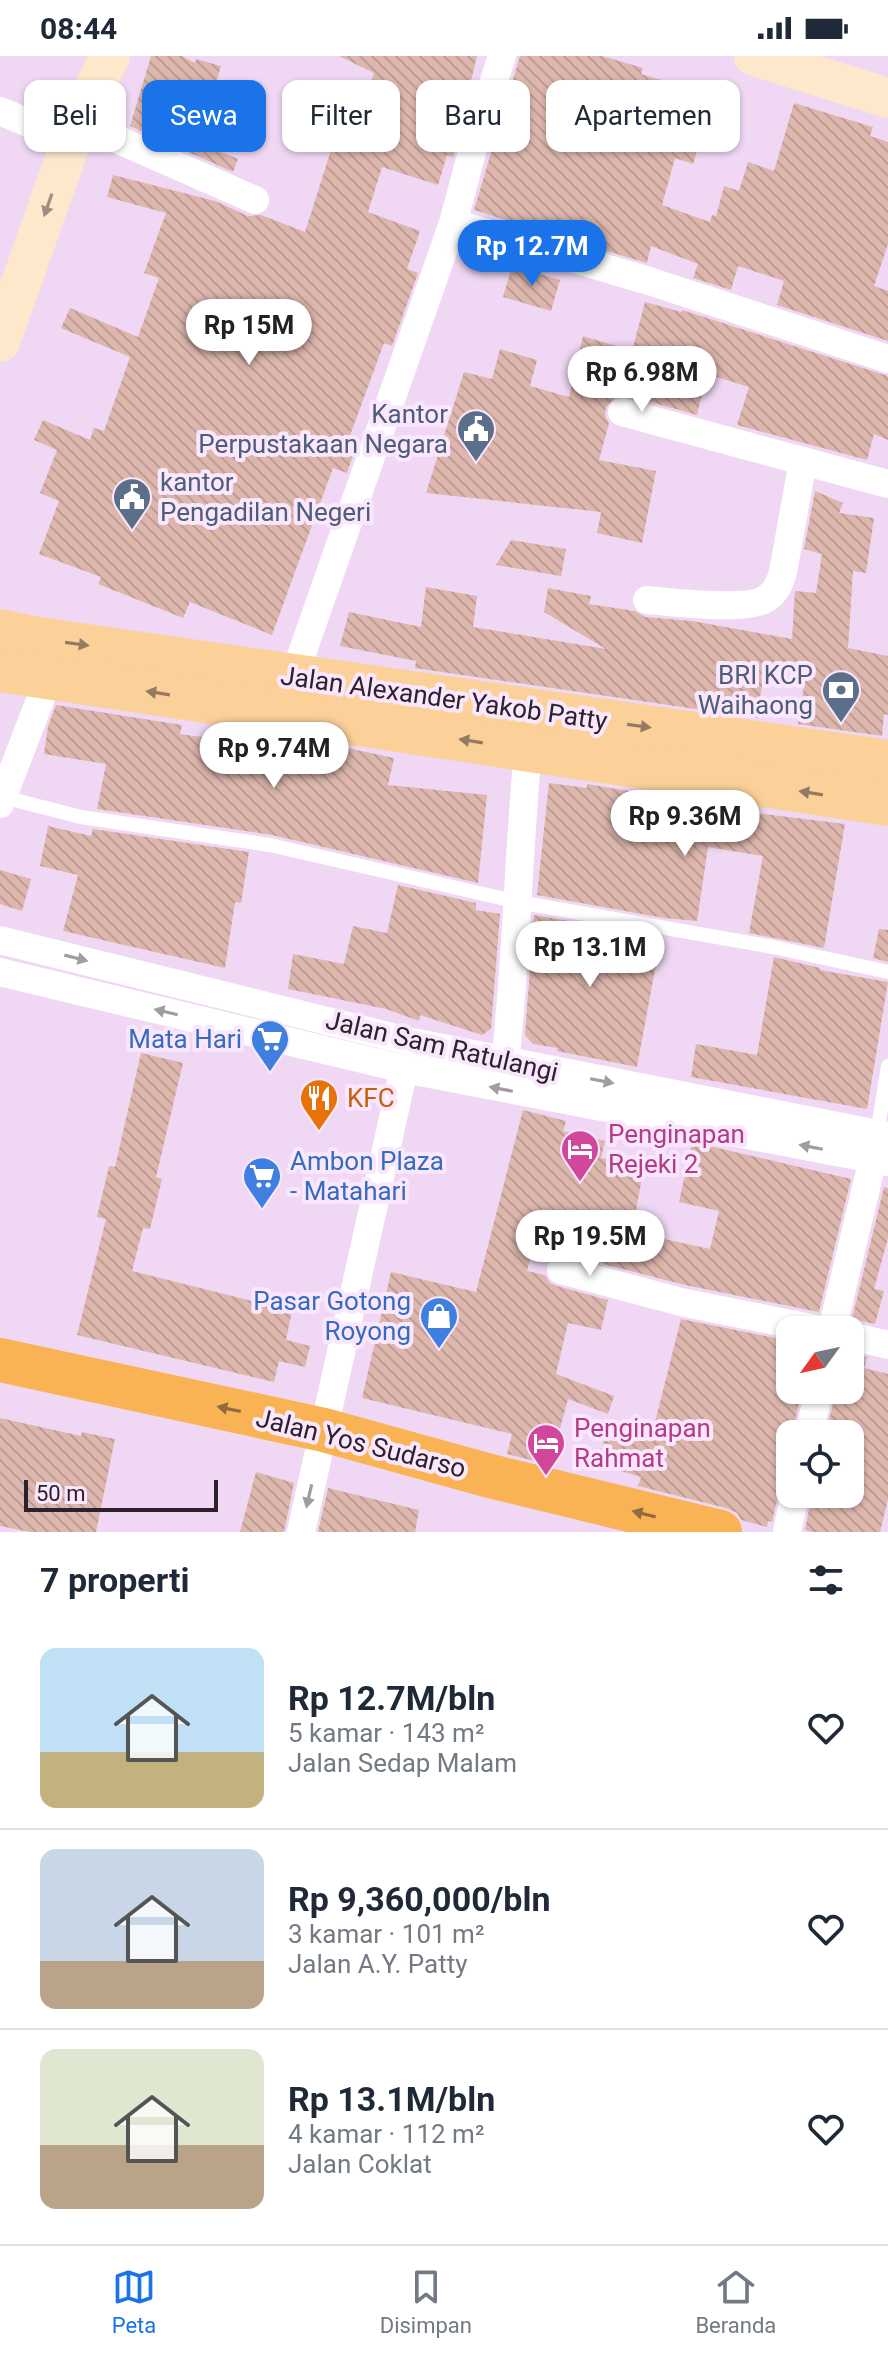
<!DOCTYPE html>
<html lang="id">
<head>
<meta charset="utf-8">
<style>
  body { margin:0; font-family:Roboto,sans-serif; background:#f2f2f3; color:#1f2937; height:100vh; display:flex; flex-direction:column; font-size:30px; white-space:nowrap }
  * { box-sizing:border-box; margin:0 }
  p { font-size:26px; color:#747a83 }
  .icon { flex:none; width:44px; height:44px; fill:none; stroke:currentColor; stroke-width:2; stroke-linecap:round; stroke-linejoin:round }
  .map { position:relative; height:1476px; overflow:hidden }
  .drawer { display:flex; flex-direction:column; background:#fff; flex:1 }
  .drawer>* { flex:none }
  .banner { position:absolute; left:24px; top:24px; width:840px; height:72px; display:flex; gap:16px }
  .needle { width:52px; rotate:237deg }
  .fabs { position:absolute; left:776px; top:1260px; display:grid; gap:16px }
  .fabs a { display:grid; place-items:center; width:88px; height:88px; border-radius:16px; background:#fff; box-shadow:0 2px 6px #0004; font-size:40px }
  .scale { position:absolute; left:24px; bottom:20px; width:194px; box-sizing:border-box; padding-left:8px; border:4px solid #2b222c; border-top:0; font-size:22px; line-height:28px; white-space:nowrap; color:#2b222c; -webkit-text-stroke:6px #fae7fe; paint-order:stroke }
  .price { position:absolute; translate:-50% -68px; padding:0 18px; border-radius:28px; background:#fff; color:#222; font-size:26px; line-height:52px; filter:drop-shadow(0 2px 4px #0008) }
  .price::after { content:''; position:absolute; left:50%; top:48px; width:24px; height:18px; margin-left:-12px; background:inherit; clip-path:polygon(0 0,100% 0,50% 100%) }
  .price.active { background:#1a73e8; color:#fff }
  ul { padding:0; list-style:none }
  li { display:flex; align-items:center; gap:24px; height:200px; padding:0 40px }
  li+li { border-top:2px solid #e0e1e3 }
  li span { display:grid; place-items:center; flex:none; width:224px; height:160px; border-radius:16px; color:#555 }
  li>.icon { margin-inline-start:auto }
  span .icon { width:96px; height:96px; fill:#fffc; stroke-width:1 }
  li b { font-size:34px }
  h2 { display:flex; justify-content:space-between; align-items:center; height:96px; padding:0 40px; font-size:34px }
  .pill { padding:0 28px; border-radius:16px; background:#fff; box-shadow:0 2px 6px #0004; font-size:28px; line-height:72px }
  .pill.active { background:#1a73e8; color:#fff }
  .status { display:flex; justify-content:space-between; align-items:center; height:56px; padding:0 40px; background:#fff; direction:ltr }
  .status svg { height:22px; fill:currentColor }
  .dock { display:flex; justify-content:space-around; align-items:center; height:112px; border-top:2px solid #e0e1e3; background:#fff; font-size:22px; color:#747a83 }
  .dock a { display:grid; justify-items:center; gap:4px }
  .dock .active { color:#1a73e8 }
  .map>svg:first-child { display:block }
  .building { fill:url(#building-back-hatch) }
  .lines { fill:none; stroke-linecap:round; stroke-linejoin:round }
  .lane { stroke:#fff; stroke-width:14 }
  .street { stroke:#fff; stroke-width:28 }
  .secondary { stroke:#fde8cc; stroke-width:40 }
  .primary { stroke:#fbd199; stroke-width:44 }
  .highway { stroke:#f9b355; stroke-width:44 }
  .oneway { fill:#9e8f84 }
  .oneway2 { fill:#937a62 }
  .oneway3 { fill:#a09ca0 }
  .oneway4 { fill:#926a40 }
  .labels { text-anchor:middle; dominant-baseline:central; stroke-width:8; stroke-linejoin:round; paint-order:stroke }
  .service-label { font-size:26px; fill:#4e5e75; stroke:#fae7fe; text-anchor:end }
  .street-label { font-size:26px; fill:#2b222c; stroke:#fae7fe }
  .shop-label { font-size:26px; fill:#366cbe; stroke:#fae7fe; text-anchor:end }
  .food-label { font-size:26px; fill:#c56008; stroke:#fae7fe; text-anchor:start }
  .hotel-label { font-size:26px; fill:#b23c85; stroke:#fae7fe; text-anchor:start }
</style>
</head>
<body>
<div class="status"><b>08:44</b><svg viewBox="0 0 49 12"><path d="M0 12V9h3v3zM5 12V6h3v6zM10 12V3h3v9zM15 12V0h3v12zM26 1h20v11H26zM47 4h2v5h-2z"/></svg></div>
<div class="map">
<svg width="888" height="1476" viewBox="0 0 888 1476">
  <defs>
    <pattern id="building-back-hatch" width="6" height="6" patternUnits="userSpaceOnUse" patternTransform="scale(2)"><rect width="6" height="6" fill="#ddb7ad"/><path d="M-1 5l2 2M0 0l6 6M5-1l2 2" fill="none" stroke="#be9d95"/></pattern>
  </defs>
  <rect width="100%" height="100%" fill="#f0d8f5"/>
  <!-- building -->
  <g class="building">
    <polygon points="151,0 182,0 195,7 196,3 221,10 208,54 213,56 199,87 238,103 233,116 130,70"/>
    <polygon points="339,0 477,0 453,101 447,99 438,129 382,111 368,156 420,175 407,213 418,217 392,290 384,287 348,385 357,388 347,417 333,412 272,579 190,546 183,562 98,528 101,521 39,498 59,445 40,437 57,394 34,384 43,364 90,384 94,372 104,375 130,301 61,272 70,252 138,281 159,222 144,217 166,157 107,141 113,119 215,145 248,160 261,159 305,176 346,47 362,52 374,17"/>
    <polygon points="520,0 602,0 643,12 641,18 713,40 693,108 675,102 662,149 710,166 712,159 716,160 724,130 739,135 748,106 774,115 794,47 873,71 870,80 888,86 888,188 874,230 888,235 888,285 777,249 784,225 738,210 731,234 693,222 698,208 651,190 647,207 603,194 605,183 574,176 571,184 474,154"/>
    <polygon points="512,210 560,224 551,255 503,241"/>
    <polygon points="645,246 681,256 682,254 888,320 888,384 874,378 867,404 737,369 749,331 707,318 697,359 626,339 617,340 606,351 605,360 609,367 599,404 656,415 642,487 597,477 601,456 426,437 464,316 492,323 500,293 537,304 530,330 569,341 583,280 632,295"/>
    <polygon points="815,435 843,447 839,457 874,462 866,517 853,515 848,592 888,600 888,659 884,658 882,680 798,668 806,617 765,610 757,662 415,612 416,605 340,590 349,556 421,571 426,531 477,540 473,571 606,593 544,556 548,532 591,540 589,548 635,555 645,561 692,565 792,583 795,535 816,537 822,498 804,493"/>
    <polygon points="511,484 566,493 561,520 496,509"/>
    <polygon points="56,649 182,669 180,678 237,686 239,675 338,690 394,702 388,729 487,739 478,827 272,779 97,753 106,708 44,698 48,670"/>
    <polygon points="549,727 587,732 587,728 676,743 676,747 845,768 824,892 749,877 763,800 708,791 697,865 664,862 537,839"/>
    <polygon points="48,770 91,780 93,773 249,796 241,847 235,846 225,912 63,875 78,819 40,810"/>
    <polygon points="0,814 31,823 22,855 0,848"/>
    <polygon points="398,829 476,847 476,854 500,858 491,973 482,979 420,959 419,965 386,953 288,933 293,898 344,908 353,870 387,877"/>
    <polygon points="534,859 661,881 637,1011 557,995 558,992 533,988 525,979"/>
    <polygon points="879,873 888,874 888,906 873,902"/>
    <polygon points="774,901 820,912 820,914 888,926 867,1053 691,1021 696,988 757,999"/>
    <polygon points="141,997 183,1007 156,1121 162,1123 150,1173 143,1172 132,1215 292,1255 286,1284 310,1290 305,1311 279,1305 274,1326 77,1279 106,1163 97,1161 109,1110 115,1111"/>
    <polygon points="523,1054 566,1065 563,1075 605,1085 601,1102 644,1111 632,1176 710,1193 719,1155 679,1146 692,1086 851,1123 819,1256 685,1229 603,1208 607,1184 540,1166 527,1215 545,1219 550,1227 557,1230 608,1244 601,1274 568,1267 556,1318 614,1340 608,1358 568,1343 550,1409 507,1398 512,1378 362,1342 391,1216 476,1236"/>
    <polygon points="884,1131 888,1132 888,1182 874,1233 884,1235 875,1268 852,1263"/>
    <polygon points="681,1263 790,1285 790,1334 802,1334 772,1466 768,1465 767,1471 741,1464 737,1457 726,1452 638,1430 641,1421 597,1408 608,1370 651,1382"/>
    <polygon points="850,1297 867,1301 864,1312 888,1318 888,1443 880,1476 812,1476 805,1474 812,1438 850,1438 850,1398 854,1378 826,1378 836,1334 850,1334"/>
    <polygon points="0,1362 81,1380 82,1376 115,1383 96,1476 30,1476 0,1470"/>
    <polygon points="256,1416 294,1427 284,1476 240,1476"/>
    <polygon points="328,1432 419,1454 415,1476 318,1476"/>
  </g>
  <g class="lines">
    <!-- lane -->
    <g class="lane">
      <polyline points="3,741 81,761 270,789 518,846 773,891 888,916"/>
      <polyline points="877,1078 888,1010"/>
    </g>
    <!-- street -->
    <g class="street">
      <polyline points="0,55 71,85"/>
      <polyline points="78,66 255,144"/>
      <polyline points="453,167 649,225 888,303"/>
      <polyline points="622,356 888,428"/>
      <path d="M647 544C673 546 748 556 767 542 777 535 780 526 783 516L803 405"/>
      <polyline points="294,620 453,167 475,85 502,0"/>
      <polyline points="0,748 49,621"/>
      <polyline points="0,884 412,986 888,1080"/>
      <polyline points="0,916 404,1013 888,1106"/>
      <path d="M505 1006C517 902 518 798 528 694"/>
      <polyline points="561,1214 681,1246 821,1274"/>
      <polyline points="832,1274 873,1103"/>
      <polyline points="850,1280 888,1289"/>
      <polyline points="809,1378 819,1334"/>
      <polyline points="301,1476 404,1013"/>
      <polyline points="787,1476 795,1438"/>
    </g>
    <!-- secondary -->
    <g class="secondary">
      <polyline points="754,0 888,42"/>
      <polyline points="0,286 78,66 110,0"/>
    </g>
    <!-- primary -->
    <g class="primary">
      <polyline points="0,575 32,582 888,706"/>
      <polyline points="0,614 888,748"/>
    </g>
    <!-- highway -->
    <polyline class="highway" points="0,1304 324,1374 490,1420 720,1476"/>
  </g>
  <!-- one-way arrows -->
  <defs><path id="oneway-solid" d="M-6-.8H1V-3.2L6.5 0L1 3.2V.8H-6Z" transform="scale(2)"/></defs>
  <use class="oneway" href="#oneway-solid" transform="translate(48 149) rotate(109)"/>
  <g class="oneway2">
    <use href="#oneway-solid" transform="translate(77 588) rotate(8)"/>
    <use href="#oneway-solid" transform="translate(158 637) rotate(-171)"/>
    <use href="#oneway-solid" transform="translate(639 670) rotate(8)"/>
    <use href="#oneway-solid" transform="translate(471 685) rotate(-171)"/>
    <use href="#oneway-solid" transform="translate(811 737) rotate(-171)"/>
  </g>
  <g class="oneway3">
    <use href="#oneway-solid" transform="translate(76 902) rotate(14)"/>
    <use href="#oneway-solid" transform="translate(166 956) rotate(-167)"/>
    <use href="#oneway-solid" transform="translate(602 1025) rotate(11)"/>
    <use href="#oneway-solid" transform="translate(501 1033) rotate(-169)"/>
    <use href="#oneway-solid" transform="translate(811 1091) rotate(-169)"/>
    <use href="#oneway-solid" transform="translate(309 1440) rotate(103)"/>
  </g>
  <g class="oneway4">
    <use href="#oneway-solid" transform="translate(229 1353) rotate(-168)"/>
    <use href="#oneway-solid" transform="translate(644 1458) rotate(-166)"/>
  </g>
  <!-- icons -->
  <defs>
    <symbol id="civic-pin" viewBox="-11 -11 22 30"><path d="M0 17L-7.5 6A9.5 9.5 0 1 1 7.5 6Z" fill="#5c6f8a" stroke="#fae7fe"/><path d="M-.6-6.5H3V-4.5H.6V-3L4-1V1h2V6H-6V1h2V-1L-.6-3ZM-1.2 2.5V6h2.4V2.5Z" fill="#fff"/></symbol>
    <symbol id="bank-pin" viewBox="-11 -11 22 30"><path d="M0 17L-7.5 6A9.5 9.5 0 1 1 7.5 6Z" fill="#5c6f8a" stroke="#fae7fe"/><path d="M-6-4H6V4H-6ZM0-2.3a2.3 2.3 0 1 0 0 4.6a2.3 2.3 0 1 0 0-4.6Z" fill="#fff"/></symbol>
    <symbol id="supermarket-pin" viewBox="-11 -11 22 30"><path d="M0 17L-7.5 6A9.5 9.5 0 1 1 7.5 6Z" fill="#3f7fe0" stroke="#fae7fe"/><path d="M-6-5.5h2.5l.6 2H6L4.5 2H-2.5L-4.4-4H-6ZM-1.5 3.2a1.3 1.3 0 1 0 .1 0ZM3 3.2a1.3 1.3 0 1 0 .1 0Z" fill="#fff"/></symbol>
    <symbol id="restaurant-pin" viewBox="-11 -11 22 30"><path d="M0 17L-7.5 6A9.5 9.5 0 1 1 7.5 6Z" fill="#e8710a" stroke="#fae7fe"/><path d="M-5-6h1v4h1v-4h1v4h1v-4h1v5L-1.5 .5V6h-2V.5L-5-1ZM5-6V6H3V1.5H1.5Q1.5-4 5-6Z" fill="#fff"/></symbol>
    <symbol id="hotel-pin" viewBox="-11 -11 22 30"><path d="M0 17L-7.5 6A9.5 9.5 0 1 1 7.5 6Z" fill="#d1479c" stroke="#fae7fe"/><path d="M-6-4.5h1.5V1H6V5H4.5V3h-9V5H-6ZM-4 0a1.8 1.8 0 1 1 3.6 0ZM.5 0V-2.5h3Q6-2.5 6 0Z" fill="#fff"/></symbol>
    <symbol id="shop-pin" viewBox="-11 -11 22 30"><path d="M0 17L-7.5 6A9.5 9.5 0 1 1 7.5 6Z" fill="#3f7fe0" stroke="#fae7fe"/><path d="M-5-2.5h2.3a2.7 3.5 0 0 1 5.4 0H5L5.5 6h-11ZM-1.5-2.5h3a1.5 2.3 0 0 0-3 0Z" fill="#fff"/></symbol>
  </defs>
  <g fill-rule="evenodd">
    <use href="#civic-pin" x="454" y="351" width="44" height="60"/>
    <use href="#civic-pin" x="110" y="419" width="44" height="60"/>
    <use href="#bank-pin" x="819" y="612" width="44" height="60"/>
    <use href="#supermarket-pin" x="248" y="961" width="44" height="60"/>
    <use href="#restaurant-pin" x="297" y="1020" width="44" height="60"/>
    <use href="#hotel-pin" x="558" y="1071" width="44" height="60"/>
    <use href="#supermarket-pin" x="240" y="1098" width="44" height="60"/>
    <use href="#shop-pin" x="417" y="1238" width="44" height="60"/>
    <use href="#hotel-pin" x="524" y="1365" width="44" height="60"/>
  </g>
  <g class="labels">
    <!-- service labels -->
    <g class="service-label">
      <text x="448" y="358">Kantor<tspan x="448" dy="30">Perpustakaan Negara</tspan></text>
      <text x="160" y="426" text-anchor="start">kantor<tspan x="160" dy="30">Pengadilan Negeri</tspan></text>
      <text x="813" y="619">BRI KCP<tspan x="813" dy="30">Waihaong</tspan></text>
    </g>
    <!-- street labels -->
    <g class="street-label">
      <text transform="translate(444 642) rotate(8)">Jalan Alexander Yakob Patty</text>
      <text transform="translate(442 990) rotate(13)">Jalan Sam Ratulangi</text>
      <text transform="translate(361 1387) rotate(14)">Jalan Yos Sudarso</text>
    </g>
    <!-- shop labels -->
    <g class="shop-label">
      <text x="242" y="983">Mata Hari</text>
      <text x="290" y="1105" text-anchor="start">Ambon Plaza<tspan x="290" dy="30">- Matahari</tspan></text>
      <text x="411" y="1245">Pasar Gotong<tspan x="411" dy="30">Royong</tspan></text>
    </g>
    <!-- food labels -->
    <g class="food-label">
      <text x="347" y="1042">KFC</text>
    </g>
    <!-- hotel labels -->
    <g class="hotel-label">
      <text x="608" y="1078">Penginapan<tspan x="608" dy="30">Rejeki 2</tspan></text>
      <text x="574" y="1372">Penginapan<tspan x="574" dy="30">Rahmat</tspan></text>
    </g>
  </g>
</svg>
<div class="fabs">
<a><svg class="needle" viewBox="-14 -14 28 28"><path d="M0-13l5 13h-10z" fill="#e53935"/><path d="M0 13l5-13h-10z" fill="#747a83"/></svg></a>
<a><svg class="icon" aria-label="locate" viewBox="0 0 24 24"><circle cx="12" cy="12" r="6"/><path d="M12 2v4M12 18v4M2 12h4M18 12h4"/></svg></a>
</div>
<div class="scale">50 m</div>
<b class="price active" style="left:532px;top:232px">Rp 12.7M</b>
<b class="price" style="left:249px;top:311px">Rp 15M</b>
<b class="price" style="left:642px;top:358px">Rp 6.98M</b>
<b class="price" style="left:274px;top:734px">Rp 9.74M</b>
<b class="price" style="left:685px;top:802px">Rp 9.36M</b>
<b class="price" style="left:590px;top:933px">Rp 13.1M</b>
<b class="price" style="left:590px;top:1222px">Rp 19.5M</b>
<div class="banner">
<a class="pill">Beli</a>
<a class="pill active">Sewa</a>
<a class="pill">Filter</a>
<a class="pill">Baru</a>
<a class="pill">Apartemen</a>
</div>
</div>
<section class="drawer">
<h2>7 properti<svg class="icon" aria-label="filters" viewBox="0 0 24 24"><path d="M4 7h16M4 17h16"/><circle cx="9" cy="7" r="2"/><circle cx="15" cy="17" r="2"/></svg></h2>
<ul>
<li><span style="background:linear-gradient(#bfe0f5 65%,#c2b280 0)"><svg class="icon" aria-label="home" viewBox="0 0 24 24"><path d="M3 11l9-7 9 7M6 9v11h12V9"/></svg></span><div><b>Rp 12.7M/bln</b><p>5 kamar · 143 m²</p><p>Jalan Sedap Malam</p></div><svg class="icon" aria-label="heart" viewBox="0 0 24 24"><path d="M12 20l-8-8c-3-5 5-10 8-4 3-6 11-1 8 4z"/></svg></li>
<li><span style="background:linear-gradient(#c9d6e8 70%,#b9a48a 0)"><svg class="icon" aria-label="home" viewBox="0 0 24 24"><path d="M3 11l9-7 9 7M6 9v11h12V9"/></svg></span><div><b>Rp 9,360,000/bln</b><p>3 kamar · 101 m²</p><p>Jalan A.Y. Patty</p></div><svg class="icon" aria-label="heart" viewBox="0 0 24 24"><path d="M12 20l-8-8c-3-5 5-10 8-4 3-6 11-1 8 4z"/></svg></li>
<li><span style="background:linear-gradient(#dfe7d0 60%,#b9a48a 0)"><svg class="icon" aria-label="home" viewBox="0 0 24 24"><path d="M3 11l9-7 9 7M6 9v11h12V9"/></svg></span><div><b>Rp 13.1M/bln</b><p>4 kamar · 112 m²</p><p>Jalan Coklat</p></div><svg class="icon" aria-label="heart" viewBox="0 0 24 24"><path d="M12 20l-8-8c-3-5 5-10 8-4 3-6 11-1 8 4z"/></svg></li>
</ul>
</section>
<nav class="dock">
<a class="active"><svg class="icon" aria-label="map" viewBox="0 0 24 24"><path d="M3 6l6-2 6 2 6-2v14l-6 2-6-2-6 2zM9 4v14M15 6v14"/></svg>Peta</a>
<a><svg class="icon" aria-label="saved" viewBox="0 0 24 24"><path d="M7 4h10v16l-5-4-5 4z"/></svg>Disimpan</a>
<a><svg class="icon" aria-label="home" viewBox="0 0 24 24"><path d="M3 11l9-7 9 7M6 9v11h12V9"/></svg>Beranda</a>
</nav>
</body>
</html>
